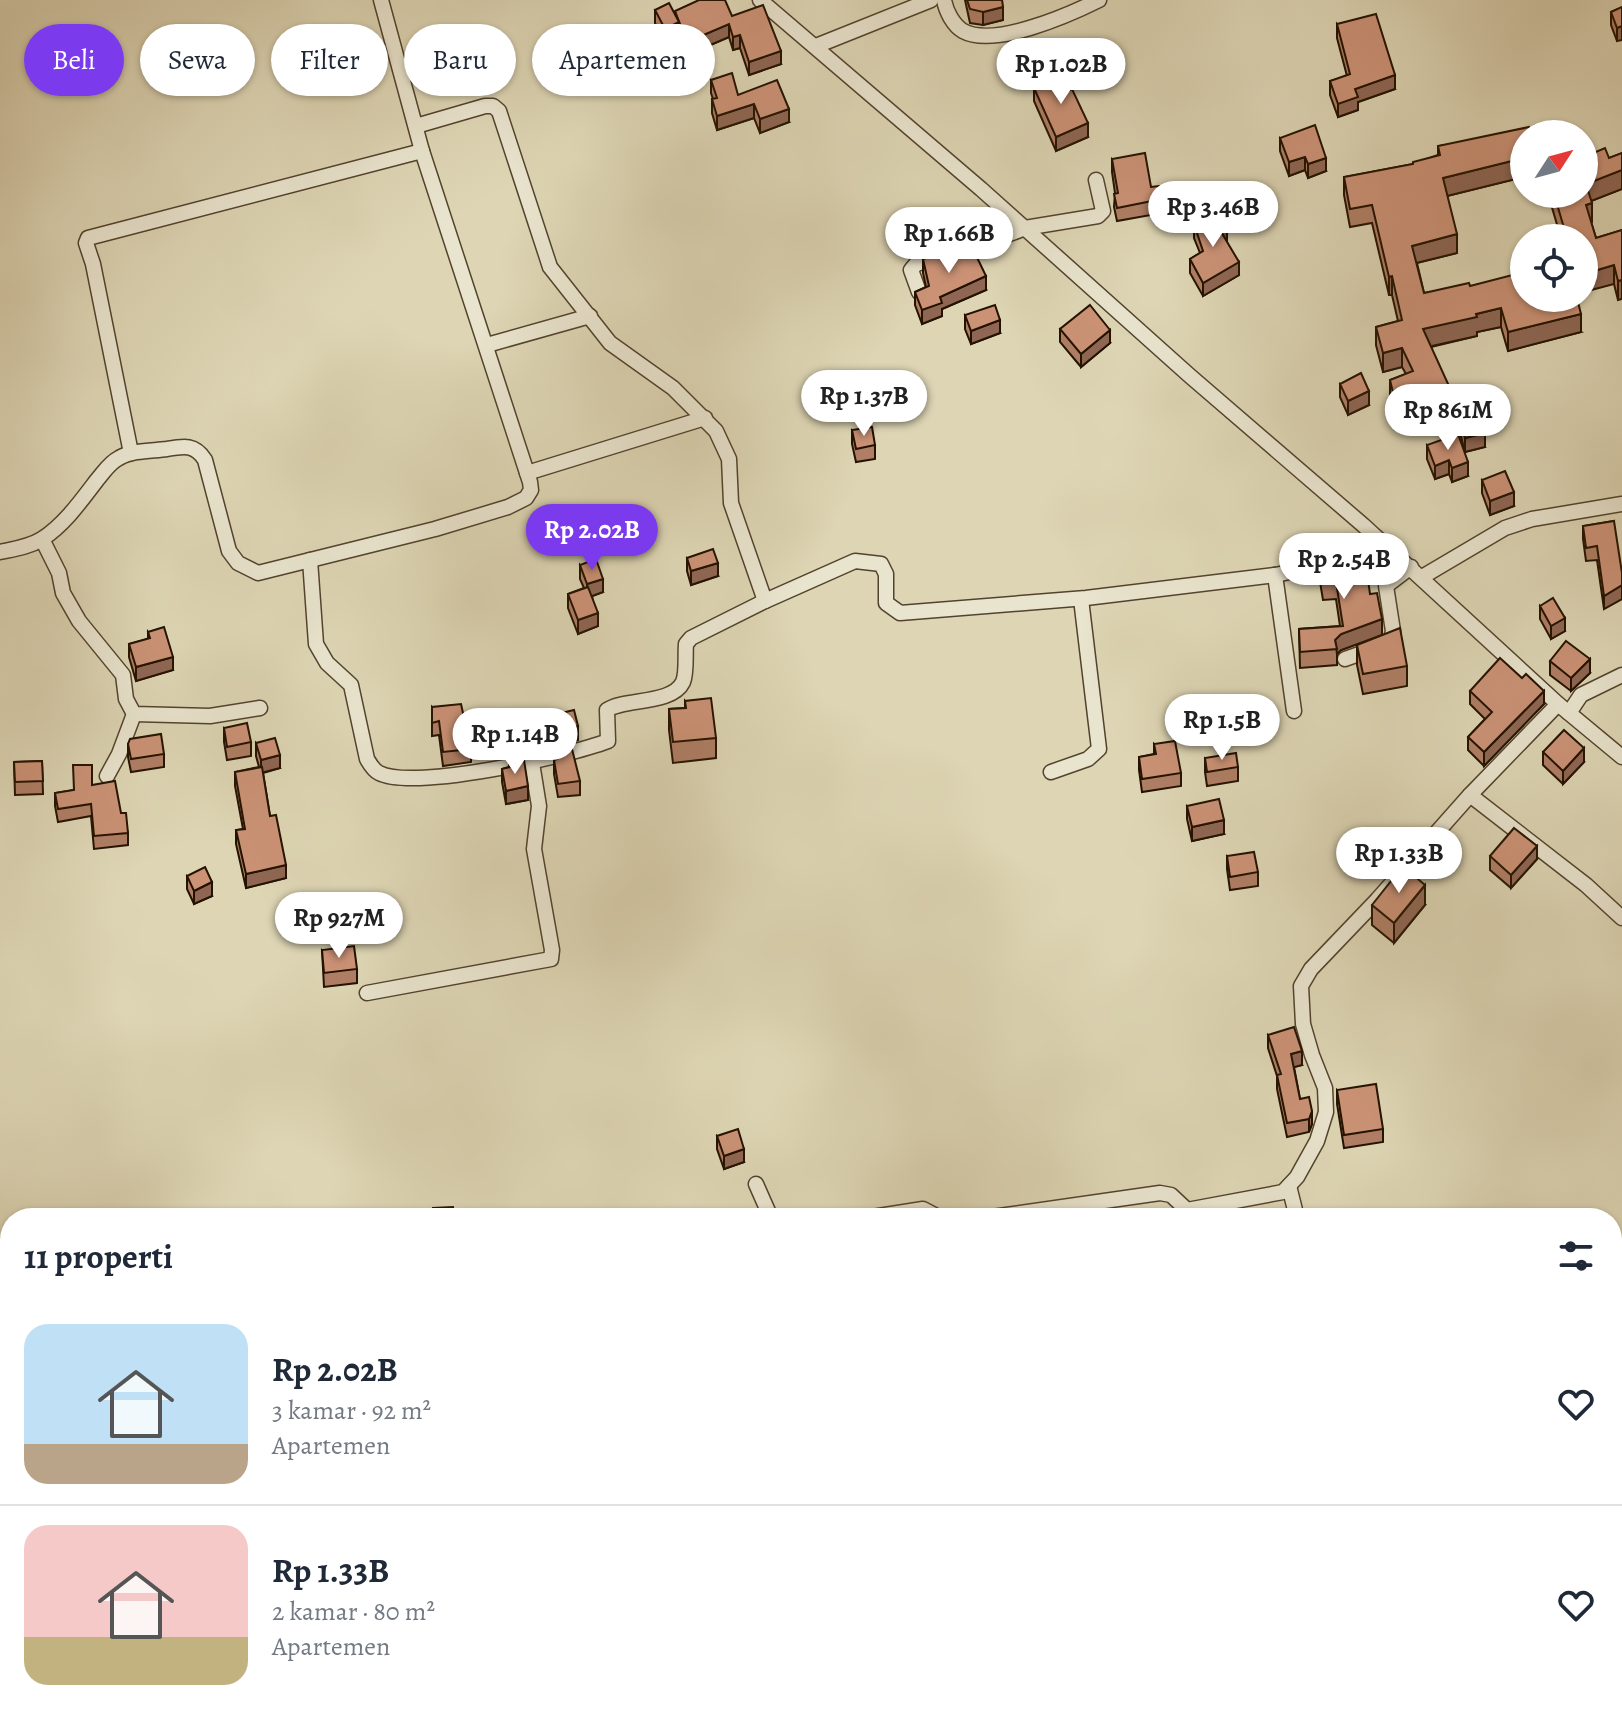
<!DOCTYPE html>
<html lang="id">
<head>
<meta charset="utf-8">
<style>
  body { margin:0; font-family:Alegreya,serif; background:#f2f2f3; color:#1f2937; height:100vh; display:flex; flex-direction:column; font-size:30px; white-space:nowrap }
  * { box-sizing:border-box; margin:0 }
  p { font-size:26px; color:#747a83 }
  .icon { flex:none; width:44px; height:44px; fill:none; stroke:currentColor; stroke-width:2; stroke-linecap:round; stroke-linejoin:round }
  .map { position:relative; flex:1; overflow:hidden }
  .side { position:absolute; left:0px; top:1208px; width:1622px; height:514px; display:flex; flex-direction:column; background:#fff; border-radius:32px 32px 0 0; box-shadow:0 2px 6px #0004 }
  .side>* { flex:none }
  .guide { position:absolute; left:24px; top:24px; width:800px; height:72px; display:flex; gap:16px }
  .needle { width:52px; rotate:54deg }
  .controls { position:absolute; left:1510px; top:120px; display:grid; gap:16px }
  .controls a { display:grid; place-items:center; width:88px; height:88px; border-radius:50%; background:#fff; box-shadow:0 2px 6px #0004; font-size:40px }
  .price { position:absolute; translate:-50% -68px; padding:0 18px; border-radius:28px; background:#fff; color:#222; font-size:26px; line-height:52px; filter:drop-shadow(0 2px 4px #0008) }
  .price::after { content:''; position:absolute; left:50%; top:48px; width:24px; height:18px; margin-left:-12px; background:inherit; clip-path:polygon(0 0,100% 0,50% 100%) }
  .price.selected { background:#7c3aed; color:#fff }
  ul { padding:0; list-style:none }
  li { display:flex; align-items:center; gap:24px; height:200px; padding:0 24px }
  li+li { border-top:2px solid #e0e1e3 }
  li span { display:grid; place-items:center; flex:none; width:224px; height:160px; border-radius:24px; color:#555 }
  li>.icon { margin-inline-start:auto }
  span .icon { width:96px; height:96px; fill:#fffc; stroke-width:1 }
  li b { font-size:34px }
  h2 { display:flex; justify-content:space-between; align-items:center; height:96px; padding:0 24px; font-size:34px }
  .pill { padding:0 28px; border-radius:36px; background:#fff; box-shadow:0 2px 6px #0004; font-size:28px; line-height:72px }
  .pill.selected { background:#7c3aed; color:#fff }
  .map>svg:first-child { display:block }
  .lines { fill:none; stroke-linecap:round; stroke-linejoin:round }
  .street-casing { stroke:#52432d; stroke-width:17 }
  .street { stroke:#e9e4ce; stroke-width:14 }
  .wall { fill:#af7e65; stroke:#241200; stroke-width:2 }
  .shaded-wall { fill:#8e6653; stroke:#241200; stroke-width:2 }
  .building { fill:#cb9276; stroke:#241200; stroke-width:2 }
</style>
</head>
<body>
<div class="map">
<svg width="1622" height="1721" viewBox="0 0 1622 1721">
  <rect width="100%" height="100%" fill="#ddd5b4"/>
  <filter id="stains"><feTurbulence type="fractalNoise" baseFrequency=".0025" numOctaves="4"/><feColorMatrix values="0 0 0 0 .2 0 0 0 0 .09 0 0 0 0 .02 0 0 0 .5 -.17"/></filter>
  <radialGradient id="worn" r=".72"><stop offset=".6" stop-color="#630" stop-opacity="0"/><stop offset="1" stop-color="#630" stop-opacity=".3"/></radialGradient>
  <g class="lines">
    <defs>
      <g id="street">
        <polyline points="760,0 981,189 1190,376 1363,525 1558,704 1622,757"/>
        <path d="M944 0C946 11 953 25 963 31 994 48 1069 15 1099 0"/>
        <polyline points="816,46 931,0"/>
        <polyline points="919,292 911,270 916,264 979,246 1025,228 1098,216 1103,211 1096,180"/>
        <polyline points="487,345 590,316"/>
        <polyline points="131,453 93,264 86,243 88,238 422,151"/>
        <polyline points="527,473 705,418"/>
        <polyline points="42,539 59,573 63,593 79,621 123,675 126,699 134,714 210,716 260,708"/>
        <path d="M0 552C14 549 29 547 42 539 64 525 81 501 97 480 104 472 109 463 119 458 133 450 152 451 167 449 184 446 195 444 205 460L229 551 238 563 258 573 435 529 508 507 526 498 531 490 530 482 422 151 381 0"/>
        <path d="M310 560 316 644 327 663 351 685 367 759C370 764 373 770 379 773 414 791 569 756 608 741L607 710C624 698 672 705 683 682 687 673 685 654 686 644L691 638 765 601 731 503 729 459 716 431 673 388 610 343 550 267 499 111 493 106H485L416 126"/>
        <polyline points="1275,575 1294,711"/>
        <polyline points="1422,577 1505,528 1532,519 1622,504"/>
        <polyline points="765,601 855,561 881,564 886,574 886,603 900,613 1086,598 1275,575 1393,551"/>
        <polyline points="1345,659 1390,643 1393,631 1386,586 1411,567"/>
        <polyline points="1569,713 1581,695 1622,675"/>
        <polyline points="1051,772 1088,759 1099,749 1081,599"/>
        <polyline points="107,776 119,754 134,714"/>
        <polyline points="1470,795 1586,885 1622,918"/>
        <polyline points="367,993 551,959 552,950 534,849 539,806 532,763"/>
        <polyline points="756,1184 771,1218"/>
        <polyline points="1289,1186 1297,1218"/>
        <polyline points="866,1218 923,1209 940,1218"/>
        <polyline points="985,1218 1160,1193 1171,1195 1187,1210 1283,1192 1297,1177 1317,1141 1326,1112 1325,1088 1312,1055 1303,1024 1301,986 1311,969 1377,900 1470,795 1558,704"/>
        <polyline points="1612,1488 1622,1486"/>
        <polyline points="1612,1533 1622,1531"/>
        <polyline points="1462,1712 1462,1721"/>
      </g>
    </defs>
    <!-- street casing -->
    <use href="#street" class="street-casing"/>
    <!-- street -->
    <use href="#street" class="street"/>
  </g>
  <!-- wall -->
  <g class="wall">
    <polygon points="965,0 1002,0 1003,20 983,25 970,23"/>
    <polygon points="1622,7 1617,41 1611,25 1611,12"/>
    <polygon points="655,10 675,14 732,16 781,64 749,75 740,48 733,50 729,37 687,55 679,35 665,43 655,23"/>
    <polygon points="1337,24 1395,89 1358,102 1358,110 1338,117 1330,95 1330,81 1347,76 1337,38"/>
    <polygon points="711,80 738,95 789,122 760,133 754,118 717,130 712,113 712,99 713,99 711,93"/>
    <polygon points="1034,88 1088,137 1056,151 1034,101"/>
    <polygon points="1524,134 1524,177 1447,196 1457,253 1417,263 1424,293 1470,286 1581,332 1508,351 1501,327 1477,332 1477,336 1431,347 1449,405 1425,416 1424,413 1396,424 1390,399 1390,380 1406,374 1402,367 1383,372 1376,345 1376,327 1398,321 1392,295 1389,295 1372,223 1350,227 1344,195 1344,177 1413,164 1438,155 1438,146"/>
    <polygon points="1280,138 1326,171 1308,178 1305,170 1289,176 1280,151"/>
    <polygon points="1622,153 1622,189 1591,201 1591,222 1596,238 1622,230 1618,300 1614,284 1584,238 1561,238 1548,194 1584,194 1609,158"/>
    <polygon points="1112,159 1151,187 1162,199 1162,213 1117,221 1114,207 1115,193 1112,172"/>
    <polygon points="1194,224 1227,242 1239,275 1203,296 1190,273 1190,259 1200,253 1194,238"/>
    <polygon points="923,259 986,290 942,309 942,316 922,324 915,305 915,292 926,287 923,273"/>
    <polygon points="965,315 1000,333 971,344 965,329"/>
    <polygon points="1060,329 1110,343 1081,367 1060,342"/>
    <polygon points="1340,384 1369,405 1348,415 1340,397"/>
    <polygon points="1459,416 1485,447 1465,452 1459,429"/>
    <polygon points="852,430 875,445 875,459 856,462 852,444"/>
    <polygon points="1427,445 1468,476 1452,482 1449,474 1435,479 1427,459"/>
    <polygon points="1482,480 1514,506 1490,515 1482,493"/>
    <polygon points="1614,521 1604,609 1597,560 1586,561 1583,539 1583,526"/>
    <polygon points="687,558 718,576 691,585 687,571"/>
    <polygon points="1319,560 1370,594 1382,635 1341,650 1337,654 1337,665 1300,668 1299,629 1340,626 1336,599 1323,600 1319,576"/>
    <polygon points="580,565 603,592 592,596 598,626 578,634 568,608 568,594 584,588 580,579"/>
    <polygon points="1540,606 1565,631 1551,639 1540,619"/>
    <polygon points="148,632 173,670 136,681 129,657 129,644 148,639"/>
    <polygon points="1357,645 1407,666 1407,686 1363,694 1357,665"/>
    <polygon points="1550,661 1590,673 1571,691 1550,675"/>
    <polygon points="1470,691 1544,704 1484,766 1468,750 1468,737 1485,719 1470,704"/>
    <polygon points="685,701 716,738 716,758 673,763 669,730 669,709 685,708"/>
    <polygon points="432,707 471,749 471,762 443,766 439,735 432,736"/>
    <polygon points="224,728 251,742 251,756 227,760 224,742"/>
    <polygon points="502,729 578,740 505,757 502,743"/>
    <polygon points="256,743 280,768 263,773 270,816 286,878 246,888 236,844 236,830 243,829 235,786 235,772 259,767 256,756"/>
    <polygon points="128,744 164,754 164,767 131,772 128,757"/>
    <polygon points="1154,744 1181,773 1181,786 1142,792 1139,770 1139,757 1154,754"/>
    <polygon points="1543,752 1584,762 1563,784 1543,765"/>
    <polygon points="556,753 580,781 580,795 558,797 554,774 554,760 556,760"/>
    <polygon points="1205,758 1238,767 1238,781 1207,786 1205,772"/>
    <polygon points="42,761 43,794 15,795 14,762"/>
    <polygon points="509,763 528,800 506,804 502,782 502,769 509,767"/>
    <polygon points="73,790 121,813 128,833 128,845 94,849 91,816 58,822 55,806 55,793"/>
    <polygon points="1187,806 1224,834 1192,841 1187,819"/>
    <polygon points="1227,856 1258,872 1258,886 1230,890 1227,869"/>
    <polygon points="1490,856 1537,859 1511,888 1490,870"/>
    <polygon points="187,876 212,896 194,904 187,889"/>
    <polygon points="1372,905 1425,905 1394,943 1372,925"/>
    <polygon points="322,950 357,969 357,983 324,987"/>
    <polygon points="1268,1035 1302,1065 1294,1067 1300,1099 1312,1124 1309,1132 1287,1137 1277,1089 1277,1076 1268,1048"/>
    <polygon points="1337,1090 1383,1129 1383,1142 1344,1148 1337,1104"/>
    <polygon points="717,1136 744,1162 724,1169 717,1149"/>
    <polygon points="1622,1542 1622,1576 1616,1577 1612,1558 1612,1544"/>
  </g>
  <!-- shaded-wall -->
  <g class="shaded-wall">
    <polygon points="1003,7 1003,20 983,25 983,12"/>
    <polygon points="679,22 679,35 665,43 665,29"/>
    <polygon points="729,24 729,37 687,55 687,42"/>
    <polygon points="1622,26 1622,40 1617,41 1617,28"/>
    <polygon points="740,35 740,48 733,50 733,37"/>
    <polygon points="781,51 781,64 749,75 749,62"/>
    <polygon points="1395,75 1395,89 1358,102 1358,110 1338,117 1338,104 1355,89"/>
    <polygon points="754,104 754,118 717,130 717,116"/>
    <polygon points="789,109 789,122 760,133 760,119"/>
    <polygon points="1088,123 1088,137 1056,151 1056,137"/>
    <polygon points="1305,157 1305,170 1289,176 1289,162"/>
    <polygon points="1326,158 1326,171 1308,178 1308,164"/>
    <polygon points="1524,158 1524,177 1443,197 1443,178"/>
    <polygon points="1622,170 1622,189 1586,203 1586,184"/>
    <polygon points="1592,203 1592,222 1586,224 1586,205"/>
    <polygon points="1227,228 1227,242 1220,230"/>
    <polygon points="1457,234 1457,253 1412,264 1412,246"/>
    <polygon points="1239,262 1239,275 1203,296 1203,283"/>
    <polygon points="1614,265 1614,284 1584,292 1584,274"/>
    <polygon points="986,276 986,290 942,309 942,316 922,324 922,310 940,297"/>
    <polygon points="1392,276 1392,295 1389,295 1389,277"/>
    <polygon points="1622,280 1622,299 1618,300 1618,281"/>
    <polygon points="1501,308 1501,327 1477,332 1477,336 1423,348 1423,329 1476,314"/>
    <polygon points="1581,314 1581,332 1508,351 1508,332"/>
    <polygon points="1000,320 1000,333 971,344 971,331"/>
    <polygon points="1110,330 1110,343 1081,367 1081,354"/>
    <polygon points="1402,348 1402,367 1383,372 1383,353"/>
    <polygon points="1449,386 1449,405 1425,416 1425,397"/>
    <polygon points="1369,391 1369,405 1348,415 1348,401"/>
    <polygon points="1424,394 1424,413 1396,424 1396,405"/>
    <polygon points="1485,433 1485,447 1465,452 1465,438"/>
    <polygon points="1449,460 1449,474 1435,479 1435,466"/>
    <polygon points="1468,462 1468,476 1452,482 1452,468"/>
    <polygon points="1514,492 1514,506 1490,515 1490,501"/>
    <polygon points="718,563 718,576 691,585 691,571"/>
    <polygon points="603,579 603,592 587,598 587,584"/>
    <polygon points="1622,585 1622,599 1604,609 1604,596"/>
    <polygon points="598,613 598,626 578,634 578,620"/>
    <polygon points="1565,618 1565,631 1551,639 1551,626"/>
    <polygon points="1382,619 1382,635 1341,650 1337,654 1335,640 1341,634"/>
    <polygon points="173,657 173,670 136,681 136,667"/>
    <polygon points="1590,659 1590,673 1571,691 1571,678"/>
    <polygon points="1544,691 1544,704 1484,766 1484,752"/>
    <polygon points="578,726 578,740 505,757 505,743"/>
    <polygon points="1584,748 1584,762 1563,784 1563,771"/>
    <polygon points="280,755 280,768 261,773 261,760"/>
    <polygon points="528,786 528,800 506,804 506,791"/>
    <polygon points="1224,820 1224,834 1192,841 1192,827"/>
    <polygon points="1537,846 1537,859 1511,888 1511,875"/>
    <polygon points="286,865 286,878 246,888 246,874"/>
    <polygon points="212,882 212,896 194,904 194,891"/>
    <polygon points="1425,885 1425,905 1394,943 1394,923"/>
    <polygon points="1302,1051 1302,1065 1291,1068 1291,1054"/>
    <polygon points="1312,1111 1312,1124 1309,1132 1309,1119"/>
    <polygon points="744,1149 744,1162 724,1169 724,1156"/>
    <polygon points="807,1712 830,1712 807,1720"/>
    <polygon points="1384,1712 1411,1712 1411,1716 1392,1721 1384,1721"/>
  </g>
  <!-- building -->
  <g class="building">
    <polygon points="699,0 725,0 732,16 763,5 781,51 749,62 740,35 733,37 729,24 687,42 675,11"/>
    <polygon points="967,0 1002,0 1003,7 983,12 970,9"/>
    <polygon points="669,3 679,22 665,29 655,10"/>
    <polygon points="1622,7 1622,26 1617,28 1611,12"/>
    <polygon points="1376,14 1395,75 1355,89 1358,97 1338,104 1330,81 1350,74 1337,24"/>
    <polygon points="732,73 738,95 777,80 789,109 760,119 754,104 717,116 712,99 717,98 711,80"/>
    <polygon points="1065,76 1070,90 1072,89 1088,123 1056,137 1034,88"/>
    <polygon points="1561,124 1564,134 1524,134 1524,158 1443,178 1457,234 1412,246 1424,293 1469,283 1470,286 1524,272 1524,298 1577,298 1581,314 1508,332 1501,308 1476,314 1477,317 1423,329 1449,386 1425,397 1424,394 1396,405 1390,380 1413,371 1402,348 1383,353 1376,327 1402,320 1392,276 1389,277 1372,205 1350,209 1344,177 1413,164 1413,162 1440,155 1438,146 1529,127 1531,132"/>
    <polygon points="1315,125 1326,158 1308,164 1305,157 1289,162 1280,138"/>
    <polygon points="1605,148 1609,158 1622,153 1622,170 1586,184 1592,203 1586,205 1596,238 1622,230 1622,280 1618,281 1614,265 1584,274 1584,238 1567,238 1554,194 1584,194 1584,157"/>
    <polygon points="1145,153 1151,187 1159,186 1162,199 1117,208 1114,194 1118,193 1112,159"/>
    <polygon points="1223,215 1227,228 1220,230 1239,262 1203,283 1190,259 1203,251 1194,224"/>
    <polygon points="971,245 986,276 940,297 942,303 922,310 915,292 929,286 923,259"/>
    <polygon points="995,305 1000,320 971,331 965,315"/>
    <polygon points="1090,305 1110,330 1081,354 1060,329"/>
    <polygon points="1361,373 1369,391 1348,401 1340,384"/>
    <polygon points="1479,410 1485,433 1465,438 1459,416"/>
    <polygon points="872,427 875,445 856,449 852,430"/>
    <polygon points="1458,434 1468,462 1452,468 1449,460 1435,466 1427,445"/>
    <polygon points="1505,471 1514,492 1490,501 1482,480"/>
    <polygon points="1614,521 1622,573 1622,585 1604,596 1597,546 1586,548 1583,526"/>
    <polygon points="713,549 718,563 691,571 687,558"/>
    <polygon points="1364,551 1370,594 1377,593 1382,619 1341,634 1335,640 1337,649 1300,652 1299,629 1343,626 1336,582 1323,584 1319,560"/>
    <polygon points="596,559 603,579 587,584 580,565"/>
    <polygon points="588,587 598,613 578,620 568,594"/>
    <polygon points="1553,598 1565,618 1551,626 1540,606"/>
    <polygon points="164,627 173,657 136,667 129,644 150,638 148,632"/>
    <polygon points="1400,628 1407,666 1363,674 1357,645"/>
    <polygon points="1566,641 1590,659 1571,678 1550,661"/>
    <polygon points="1500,658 1522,678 1526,674 1544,691 1484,752 1468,737 1492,712 1470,691"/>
    <polygon points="711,698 716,738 673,742 669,709 686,708 685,701"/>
    <polygon points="461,704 471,749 443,752 439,721 432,723 432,707"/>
    <polygon points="574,710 578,726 505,743 502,729 550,719 549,716"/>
    <polygon points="247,723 251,742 227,747 224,728"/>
    <polygon points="1564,730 1584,748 1563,771 1543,752"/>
    <polygon points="161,734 164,754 131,759 128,744 130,739"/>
    <polygon points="275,738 280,755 261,760 256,743"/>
    <polygon points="1175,741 1181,773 1142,779 1139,757 1156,754 1154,744"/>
    <polygon points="572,749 580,781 558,784 554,760 557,759 556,753"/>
    <polygon points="1236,753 1238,767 1207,772 1205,758"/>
    <polygon points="524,760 528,786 506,791 502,769 510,767 509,763"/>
    <polygon points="42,761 43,781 15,782 14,762"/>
    <polygon points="73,765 92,765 92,785 115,781 121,813 126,813 128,833 94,836 91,804 58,809 55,793 74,790"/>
    <polygon points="262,767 270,816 276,815 286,865 246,874 236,830 245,829 235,772"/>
    <polygon points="1219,799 1224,820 1192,827 1187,806"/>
    <polygon points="1514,828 1537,846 1511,875 1490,856"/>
    <polygon points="1254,852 1258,872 1230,877 1227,856"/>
    <polygon points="1403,866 1425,885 1394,923 1372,905"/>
    <polygon points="205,867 212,882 194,891 187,876"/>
    <polygon points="354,946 357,969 324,973 322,950"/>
    <polygon points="1294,1027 1302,1051 1291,1054 1300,1099 1309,1097 1312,1111 1309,1119 1287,1123 1277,1075 1281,1074 1268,1035"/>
    <polygon points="1376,1084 1383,1129 1344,1135 1337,1090"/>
    <polygon points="738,1129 744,1149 724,1156 717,1136"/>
    <polygon points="453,1207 454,1218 434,1218 433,1208"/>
    <polygon points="1622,1542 1622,1563 1616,1564 1612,1544"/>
  </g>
  <rect width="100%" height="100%" filter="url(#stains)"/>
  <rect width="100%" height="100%" fill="url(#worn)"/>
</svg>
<div class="controls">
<a><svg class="needle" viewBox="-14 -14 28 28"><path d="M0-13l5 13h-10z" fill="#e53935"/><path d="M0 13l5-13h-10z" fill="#747a83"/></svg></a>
<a><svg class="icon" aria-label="locate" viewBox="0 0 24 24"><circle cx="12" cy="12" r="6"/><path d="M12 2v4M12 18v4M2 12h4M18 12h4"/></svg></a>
</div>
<b class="price" style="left:1061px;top:106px">Rp 1.02B</b>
<b class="price" style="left:1213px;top:249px">Rp 3.46B</b>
<b class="price" style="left:949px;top:275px">Rp 1.66B</b>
<b class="price" style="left:864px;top:438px">Rp 1.37B</b>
<b class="price" style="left:1448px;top:452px">Rp 861M</b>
<b class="price selected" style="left:592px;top:572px">Rp 2.02B</b>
<b class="price" style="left:1344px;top:601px">Rp 2.54B</b>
<b class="price" style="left:1222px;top:762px">Rp 1.5B</b>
<b class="price" style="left:515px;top:776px">Rp 1.14B</b>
<b class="price" style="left:1399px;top:895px">Rp 1.33B</b>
<b class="price" style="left:339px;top:960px">Rp 927M</b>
<div class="guide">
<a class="pill selected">Beli</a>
<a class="pill">Sewa</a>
<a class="pill">Filter</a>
<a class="pill">Baru</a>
<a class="pill">Apartemen</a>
</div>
<section class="side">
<h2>11 properti<svg class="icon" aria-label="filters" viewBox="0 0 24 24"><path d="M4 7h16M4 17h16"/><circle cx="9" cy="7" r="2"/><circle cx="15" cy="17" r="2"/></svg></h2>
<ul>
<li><span style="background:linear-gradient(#bfe0f5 75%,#b9a48a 0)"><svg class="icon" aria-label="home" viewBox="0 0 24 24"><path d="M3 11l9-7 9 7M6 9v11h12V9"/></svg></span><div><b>Rp 2.02B</b><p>3 kamar · 92 m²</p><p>Apartemen</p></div><svg class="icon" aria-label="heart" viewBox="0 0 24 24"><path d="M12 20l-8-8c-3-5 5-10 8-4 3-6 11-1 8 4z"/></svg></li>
<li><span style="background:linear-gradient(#f6c9c9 70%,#c2b280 0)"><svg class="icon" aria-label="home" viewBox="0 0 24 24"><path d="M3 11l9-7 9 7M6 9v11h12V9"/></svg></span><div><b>Rp 1.33B</b><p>2 kamar · 80 m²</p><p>Apartemen</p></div><svg class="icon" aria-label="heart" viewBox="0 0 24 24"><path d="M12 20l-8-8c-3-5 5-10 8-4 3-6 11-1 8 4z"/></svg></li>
</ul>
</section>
</div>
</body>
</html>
